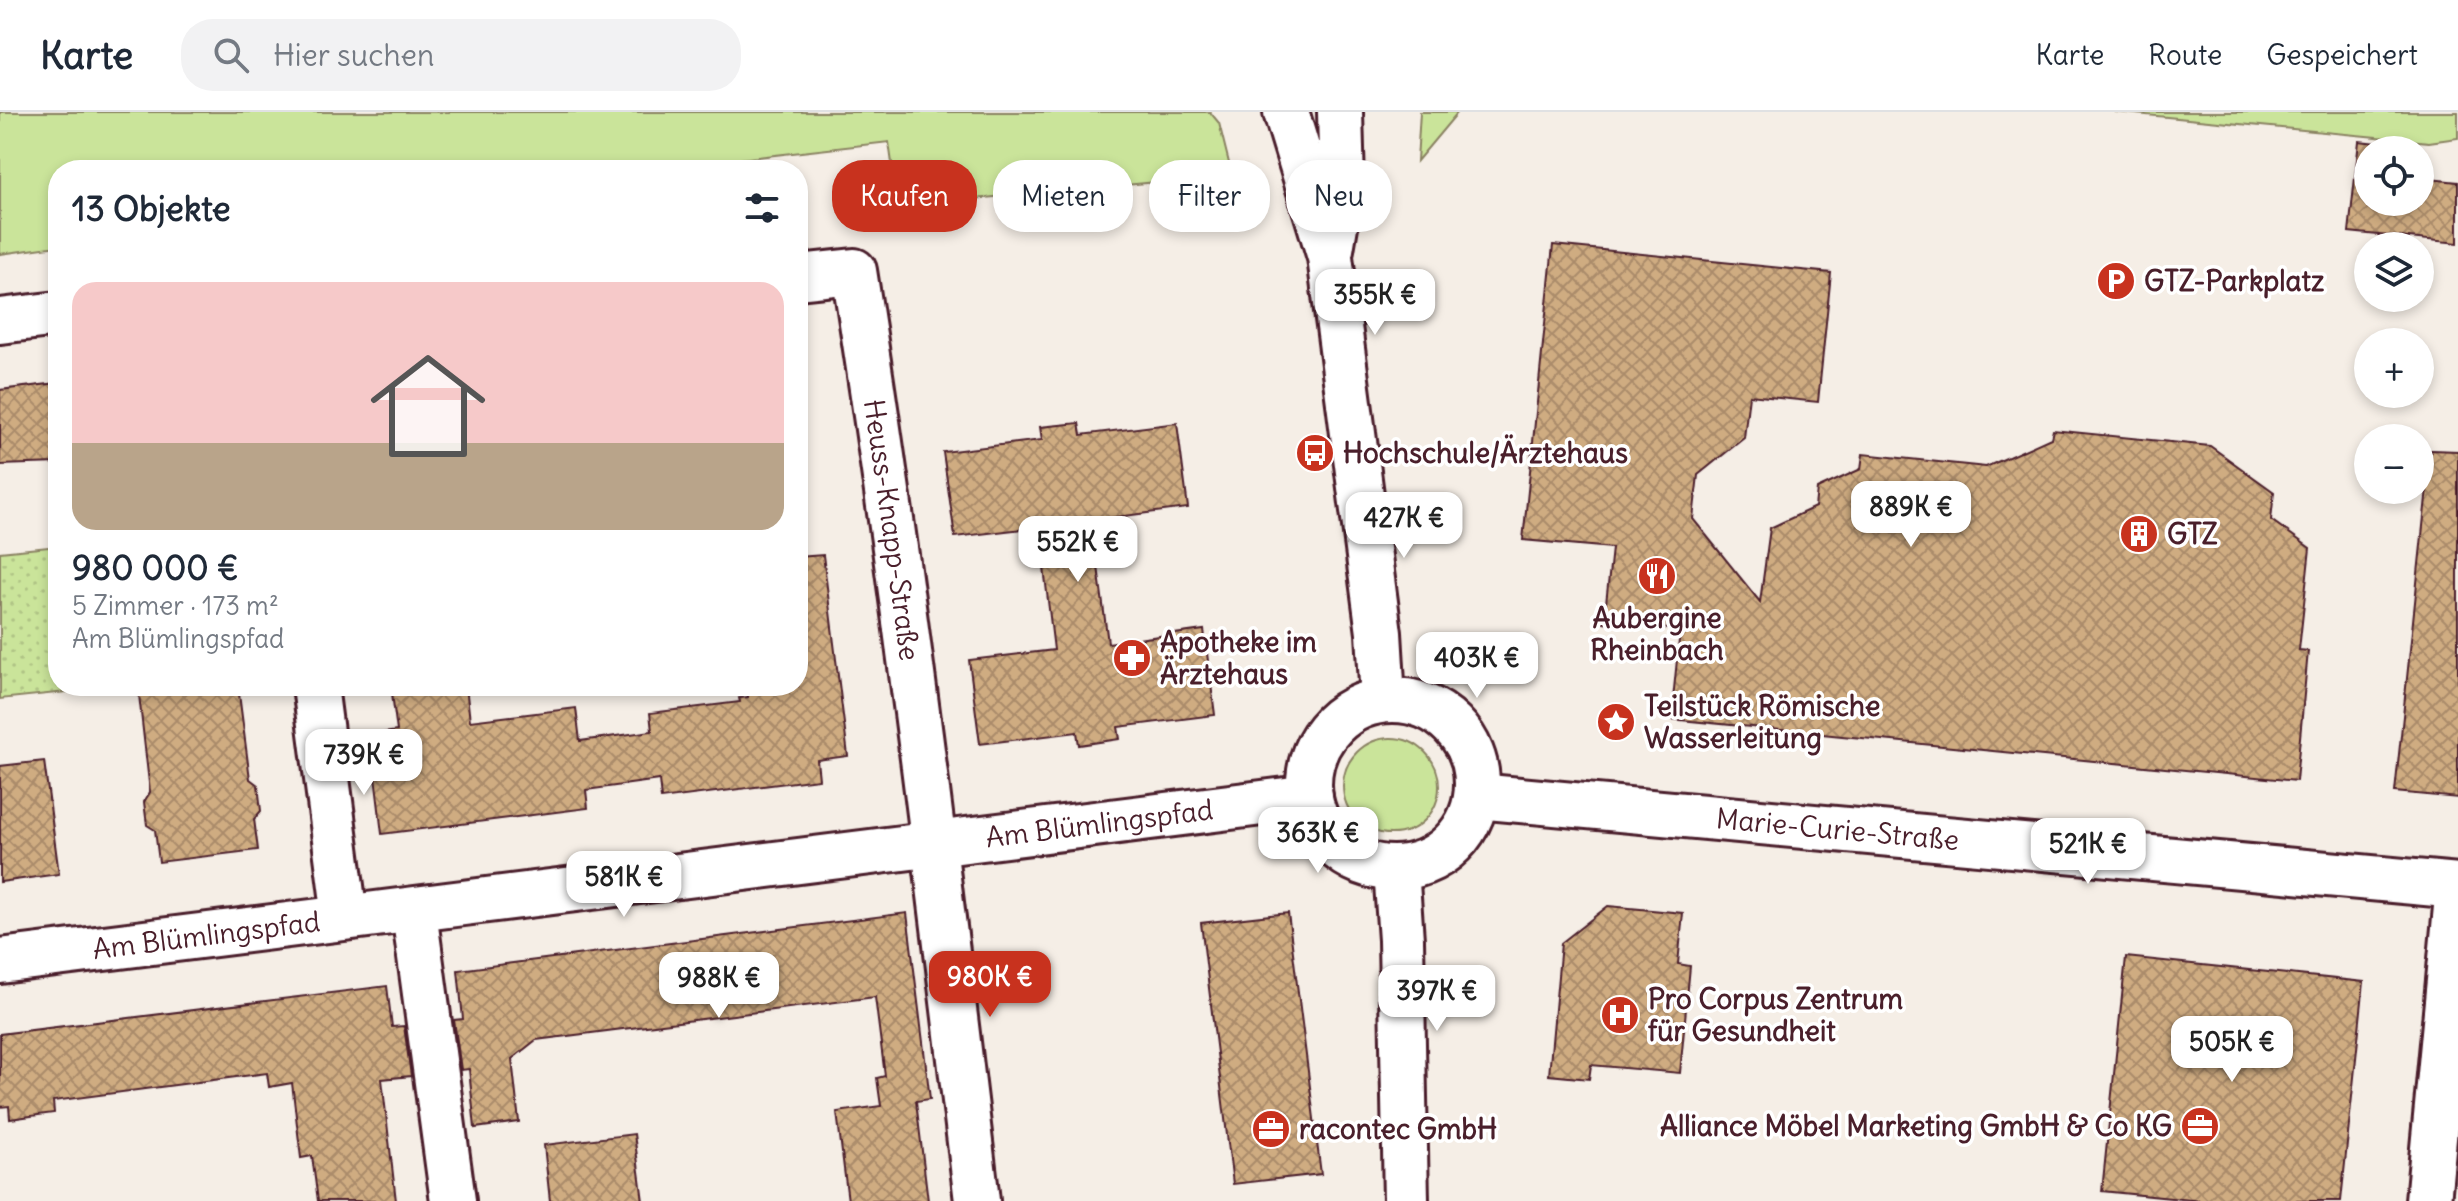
<!DOCTYPE html>
<html lang="de">
<head>
<meta charset="utf-8">
<style>
  body { margin:0; font-family:Delius,sans-serif; background:#f2f2f3; color:#1f2937; height:100vh; display:flex; flex-direction:column; font-size:30px; white-space:nowrap }
  * { box-sizing:border-box; margin:0 }
  p { font-size:26px; color:#747a83 }
  .icon { flex:none; width:44px; height:44px; fill:none; stroke:currentColor; stroke-width:2; stroke-linecap:round; stroke-linejoin:round }
  .map { position:relative; flex:1; overflow:hidden }
  .sheet { position:absolute; left:48px; top:48px; width:760px; height:536px; display:flex; flex-direction:column; background:#fff; border-radius:32px; box-shadow:0 4px 12px #0003 }
  .sheet>* { flex:none }
  .hud { position:absolute; left:832px; top:48px; width:760px; height:72px; display:flex; gap:16px }
  .controls { position:absolute; left:2354px; top:24px; display:grid; gap:16px }
  .controls a { display:grid; place-items:center; width:80px; height:80px; border-radius:50%; background:#fff; box-shadow:0 4px 12px #0003; font-size:40px }
  .price { position:absolute; translate:-50% -68px; padding:0 18px; border-radius:16px; background:#fff; color:#222; font-size:26px; line-height:52px; filter:drop-shadow(0 2px 4px #0008) }
  .price::after { content:''; position:absolute; left:50%; top:48px; width:24px; height:18px; margin-left:-12px; background:inherit; clip-path:polygon(0 0,100% 0,50% 100%) }
  .price.selected { background:#c8321e; color:#fff }
  ul { padding:0; list-style:none }
  li { display:grid; align-content:center; gap:16px; height:424px; padding:0 24px }
  li+li { border-top:2px solid #e0e1e3 }
  li span { display:grid; place-items:center; height:248px; border-radius:24px; color:#555 }
  li>.icon { margin-inline-start:auto }
  span .icon { width:144px; height:144px; fill:#fffc; stroke-width:1 }
  li b { font-size:34px }
  h2 { display:flex; justify-content:space-between; align-items:center; height:96px; padding:0 24px; font-size:34px }
  .tag { padding:0 28px; border-radius:32px; background:#fff; box-shadow:0 4px 12px #0003; font-size:28px; line-height:72px }
  .tag.selected { background:#c8321e; color:#fff }
  header { display:flex; align-items:center; gap:48px; box-sizing:border-box; height:112px; padding:0 40px; background:#fff; border-bottom:2px solid #e0e1e3 }
  header strong { font-size:38px }
  nav { display:flex; gap:44px; margin-inline-start:auto; font-size:28px }
  .search { width:560px; height:72px; background:#f2f2f3; display:flex; align-items:center; gap:20px; box-sizing:border-box; padding:0 28px; border-radius:32px; color:#747a83; font-size:30px }
  .map>svg:first-child { display:block }
  .green { fill:#cae49a; stroke:#8a8262; stroke-width:2 }
  .park { fill:url(#park-dots); stroke:#8a8262; stroke-width:2 }
  .building { fill:url(#building-cross-hatch); stroke:#4a1f2b; stroke-width:2 }
  .lines { fill:none; stroke-linecap:round; stroke-linejoin:round }
  .minor-casing { stroke:#4a1f2b; stroke-width:50 }
  .tertiary-casing { stroke:#4a1f2b; stroke-width:50 }
  .minor { stroke:#fff; stroke-width:44 }
  .tertiary { stroke:#fff; stroke-width:44 }
  .labels { text-anchor:middle; dominant-baseline:central; stroke-width:7; stroke-linejoin:round; paint-order:stroke }
  .poi-label { font-size:28px; font-weight:bold; fill:#4a1f2b; stroke:#fff; text-anchor:start }
  .street-label { font-size:28px; fill:#4a1f2b; stroke:#fff }
</style>
</head>
<body>
<header>
<strong>Karte</strong>
<div class="search"><svg class="icon" aria-label="search" viewBox="0 0 24 24"><circle cx="10" cy="10" r="6"/><path d="M15 15l6 6"/></svg>Hier suchen</div>
<nav><a>Karte</a><a>Route</a><a>Gespeichert</a></nav>
</header>
<div class="map">
<svg width="2458" height="1089" viewBox="0 0 2458 1089">
  <defs>
    <pattern id="park-dots" width="8" height="8" patternUnits="userSpaceOnUse" patternTransform="scale(2)"><rect width="8" height="8" fill="#cae49a"/><path d="M2 2h.1M6 6h.1" fill="none" stroke="#afc385" stroke-width="1.8" stroke-linecap="round"/></pattern>
    <pattern id="building-cross-hatch" width="8" height="8" patternUnits="userSpaceOnUse" patternTransform="scale(2)"><rect width="8" height="8" fill="#cfac81"/><path d="M0 0l8 8M0 8l8-8" fill="none" stroke="#aa8b6a"/></pattern>
  </defs>
  <rect width="100%" height="100%" fill="#f5eee6"/>
  <filter id="ink" filterUnits="userSpaceOnUse"><feTurbulence type="fractalNoise" baseFrequency=".0125" numOctaves="2"/><feDisplacementMap in="SourceGraphic" scale="16" xChannelSelector="R" yChannelSelector="G"/><feConvolveMatrix kernelMatrix="1 2 1 2 8 2 1 2 1" color-interpolation-filters="sRGB"/></filter>
  <g filter="url(#ink)">
    <!-- green -->
    <g class="green">
      <polygon points="0,0 1210,0 1219,11 1232,63 898,94 889,30 644,58 58,58 58,134 0,142"/>
      <polygon points="1420,0 1458,0 1417,49"/>
      <polygon points="2115,0 2458,0 2458,26 2429,30"/>
      <circle cx="1391" cy="674" r="48"/>
    </g>
    <!-- park -->
    <polygon class="park" points="58,434 58,574 105,576 0,587 0,440"/>
    <!-- building -->
    <g class="building">
      <polygon points="2359,29 2404,34 2404,38 2368,38 2368,90 2420,90 2420,66 2458,70 2458,131 2349,120"/>
      <polygon points="1553,133 1831,161 1818,290 1749,283 1744,326 1698,363 1693,407 1760,490 1770,416 1815,395 1817,377 1861,357 1863,342 1986,355 2051,326 2053,318 2210,334 2274,380 2271,408 2310,436 2299,538 2308,539 2296,669 1671,607 1680,518 1604,510 1612,436 1523,428"/>
      <polygon points="58,271 58,351 0,353 0,278"/>
      <polygon points="1079,311 1081,323 1177,311 1188,396 1092,408 1108,531 1204,518 1215,603 1118,615 1120,627 1079,633 1077,620 980,632 969,548 1054,538 1039,415 955,425 943,340 1042,328 1040,315"/>
      <polygon points="2431,338 2458,339 2458,686 2395,680"/>
      <polygon points="823,443 848,644 817,648 819,667 661,687 659,668 586,678 588,696 382,722 370,623 397,619 391,574 466,574 470,609 576,596 580,629 652,619 650,601 740,590 739,586 748,585 747,574 798,574 798,445"/>
      <polygon points="138,574 238,574 250,667 258,673 261,699 254,707 258,738 159,750 155,718 147,713 144,690 150,680"/>
      <polygon points="44,649 59,762 0,770 0,654"/>
      <polygon points="1608,794 1683,801 1678,852 1690,854 1680,961 1591,953 1589,967 1549,963 1561,831"/>
      <polygon points="907,801 930,987 916,989 928,1089 848,1089 837,1000 881,994 877,966 885,964 875,885 536,928 512,947 519,1010 475,1016 469,957 461,958 454,908 463,907 458,858"/>
      <polygon points="1288,801 1321,1062 1233,1072 1201,811"/>
      <polygon points="2126,845 2364,870 2341,1089 2201,1089 2102,1079"/>
      <polygon points="387,874 392,915 404,914 411,964 382,967 396,1089 318,1089 312,1044 301,1046 292,971 269,975 267,961 53,989 54,1001 31,1004 10,1007 9,994 0,995 0,922"/>
      <polygon points="634,1022 643,1089 550,1089 544,1033"/>
    </g>
    <g class="lines">
      <defs>
        <g id="minor">
          <path id="s1" d="M798 165 854 159C903 468 940 778 977 1089"/>
          <polyline points="0,209 58,202"/>
          <polyline points="315,574 345,805"/>
          <path id="s2" d="M1477 684 2458 774 2428 1089"/>
          <polyline points="414,800 453,1089"/>
          <path id="s3" d="M0 849 1310 685"/>
        </g>
        <g id="tertiary">
          <polyline points="1286,0 1330,145 1379,521 1383,588"/>
          <polyline points="1331,137 1342,73 1340,0"/>
          <circle cx="1393" cy="672" r="84"/>
          <polyline points="1396,757 1401,828 1406,1089"/>
        </g>
      </defs>
      <!-- minor casing -->
      <use href="#minor" class="minor-casing"/>
      <!-- tertiary casing -->
      <use href="#tertiary" class="tertiary-casing"/>
      <!-- minor -->
      <use href="#minor" class="minor"/>
      <!-- tertiary -->
      <use href="#tertiary" class="tertiary"/>
    </g>
  </g>
  <!-- icons -->
  <defs>
    <symbol id="parking-disc" viewBox="-11 -11 22 22"><circle r="9.5" fill="#c8321e" stroke="#fff"/><path d="M-3.5-5.5H1a3.5 3.5 0 0 1 0 7H-1V5.5H-3.5ZM-1-3.4V-.6H.8a1.4 1.4 0 0 0 0-2.8Z" fill="#fff"/></symbol>
    <symbol id="bus-disc" viewBox="-11 -11 22 22"><circle r="9.5" fill="#c8321e" stroke="#fff"/><path d="M-5-6H5V4H4V6H2V4H-2V6H-4V4H-5ZM-3.5-4V0h7V-4ZM-3.5 1.2v1.5H-2V1.2ZM2 1.2v1.5H3.5V1.2Z" fill="#fff"/></symbol>
    <symbol id="building-disc" viewBox="-11 -11 22 22"><circle r="9.5" fill="#c8321e" stroke="#fff"/><path d="M-4-6H4V6H1V3H-1V6H-4ZM-2.5-4.3h1.7v1.8h-1.7ZM.8-4.3h1.7v1.8H.8ZM-2.5-1h1.7V.8h-1.7ZM.8-1h1.7V.8H.8Z" fill="#fff"/></symbol>
    <symbol id="restaurant-disc" viewBox="-11 -11 22 22"><circle r="9.5" fill="#c8321e" stroke="#fff"/><path d="M-5-6h1v4h1v-4h1v4h1v-4h1v5L-1.5 .5V6h-2V.5L-5-1ZM5-6V6H3V1.5H1.5Q1.5-4 5-6Z" fill="#fff"/></symbol>
    <symbol id="pharmacy-disc" viewBox="-11 -11 22 22"><circle r="9.5" fill="#c8321e" stroke="#fff"/><path d="M-2-6h4v4h4v4h-4v4h-4v-4h-4v-4h4Z" fill="#fff"/></symbol>
    <symbol id="sight-disc" viewBox="-11 -11 22 22"><circle r="9.5" fill="#c8321e" stroke="#fff"/><path d="M0-6L1.8-2.2L6-1.7L2.9 1.2L3.7 5.4L0 3.3L-3.7 5.4L-2.9 1.2L-6-1.7L-1.8-2.2Z" fill="#fff"/></symbol>
    <symbol id="hospital-disc" viewBox="-11 -11 22 22"><circle r="9.5" fill="#c8321e" stroke="#fff"/><path d="M-5-5h3v3.5h4V-5h3V5h-3V1.5h-4V5h-3Z" fill="#fff"/></symbol>
    <symbol id="office-disc" viewBox="-11 -11 22 22"><circle r="9.5" fill="#c8321e" stroke="#fff"/><path d="M-6-3h4V-5.5h4V-3h4V5H-6ZM-1-4.5V-3h2v-1.5ZM-6 0V1H6V0Z" fill="#fff"/></symbol>
  </defs>
  <g fill-rule="evenodd">
    <use href="#parking-disc" x="2094" y="147" width="44" height="44"/>
    <use href="#bus-disc" x="1293" y="319" width="44" height="44"/>
    <use href="#building-disc" x="2117" y="400" width="44" height="44"/>
    <use href="#restaurant-disc" x="1635" y="442" width="44" height="44"/>
    <use href="#pharmacy-disc" x="1110" y="524" width="44" height="44"/>
    <use href="#sight-disc" x="1594" y="588" width="44" height="44"/>
    <use href="#hospital-disc" x="1598" y="881" width="44" height="44"/>
    <use href="#office-disc" x="2178" y="992" width="44" height="44"/>
    <use href="#office-disc" x="1249" y="995" width="44" height="44"/>
  </g>
  <g class="labels">
    <!-- poi labels -->
    <g class="poi-label">
      <text x="2144" y="169">GTZ-Parkplatz</text>
      <text x="1343" y="341">Hochschule/Ärztehaus</text>
      <text x="2167" y="422">GTZ</text>
      <text x="1657" y="506" text-anchor="middle">Aubergine<tspan x="1657" dy="32">Rheinbach</tspan></text>
      <text x="1160" y="530">Apotheke im<tspan x="1160" dy="32">Ärztehaus</tspan></text>
      <text x="1644" y="594">Teilstück Römische<tspan x="1644" dy="32">Wasserleitung</tspan></text>
      <text x="1648" y="887">Pro Corpus Zentrum<tspan x="1648" dy="32">für Gesundheit</tspan></text>
      <text x="2172" y="1014" text-anchor="end">Alliance Möbel Marketing GmbH &amp; Co KG</text>
      <text x="1299" y="1017">racontec GmbH</text>
    </g>
    <!-- street labels -->
    <g class="street-label">
      <text stroke="none"><textPath href="#s1" startOffset="318">Heuss-Knapp-Straße</textPath></text>
      <text stroke="none"><textPath href="#s3" startOffset="1108">Am Blümlingspfad</textPath></text>
      <text stroke="none"><textPath href="#s2" startOffset="362">Marie-Curie-Straße</textPath></text>
      <text stroke="none"><textPath href="#s3" startOffset="208">Am Blümlingspfad</textPath></text>
    </g>
  </g>
</svg>
<div class="controls">
<a><svg class="icon" aria-label="locate" viewBox="0 0 24 24"><circle cx="12" cy="12" r="6"/><path d="M12 2v4M12 18v4M2 12h4M18 12h4"/></svg></a>
<a><svg class="icon" aria-label="layers" viewBox="0 0 24 24"><path d="M12 4l9 5-9 5-9-5zM3 14l9 5 9-5"/></svg></a>
<a>+</a>
<a>−</a>
</div>
<b class="price" style="left:1375px;top:225px">355K €</b>
<b class="price" style="left:1911px;top:437px">889K €</b>
<b class="price" style="left:1404px;top:448px">427K €</b>
<b class="price" style="left:1078px;top:472px">552K €</b>
<b class="price" style="left:1477px;top:588px">403K €</b>
<b class="price" style="left:364px;top:685px">739K €</b>
<b class="price" style="left:1318px;top:763px">363K €</b>
<b class="price" style="left:2088px;top:774px">521K €</b>
<b class="price" style="left:624px;top:807px">581K €</b>
<b class="price selected" style="left:990px;top:907px">980K €</b>
<b class="price" style="left:719px;top:908px">988K €</b>
<b class="price" style="left:1437px;top:921px">397K €</b>
<b class="price" style="left:2232px;top:972px">505K €</b>
<div class="hud">
<a class="tag selected">Kaufen</a>
<a class="tag">Mieten</a>
<a class="tag">Filter</a>
<a class="tag">Neu</a>
</div>
<section class="sheet">
<h2>13 Objekte<svg class="icon" aria-label="filters" viewBox="0 0 24 24"><path d="M4 7h16M4 17h16"/><circle cx="9" cy="7" r="2"/><circle cx="15" cy="17" r="2"/></svg></h2>
<ul>
<li><span style="background:linear-gradient(#f6c9c9 65%,#b9a48a 0)"><svg class="icon" aria-label="home" viewBox="0 0 24 24"><path d="M3 11l9-7 9 7M6 9v11h12V9"/></svg></span><div><b>980 000 €</b><p>5 Zimmer · 173 m²</p><p>Am Blümlingspfad</p></div></li>
</ul>
</section>
</div>
</body>
</html>
